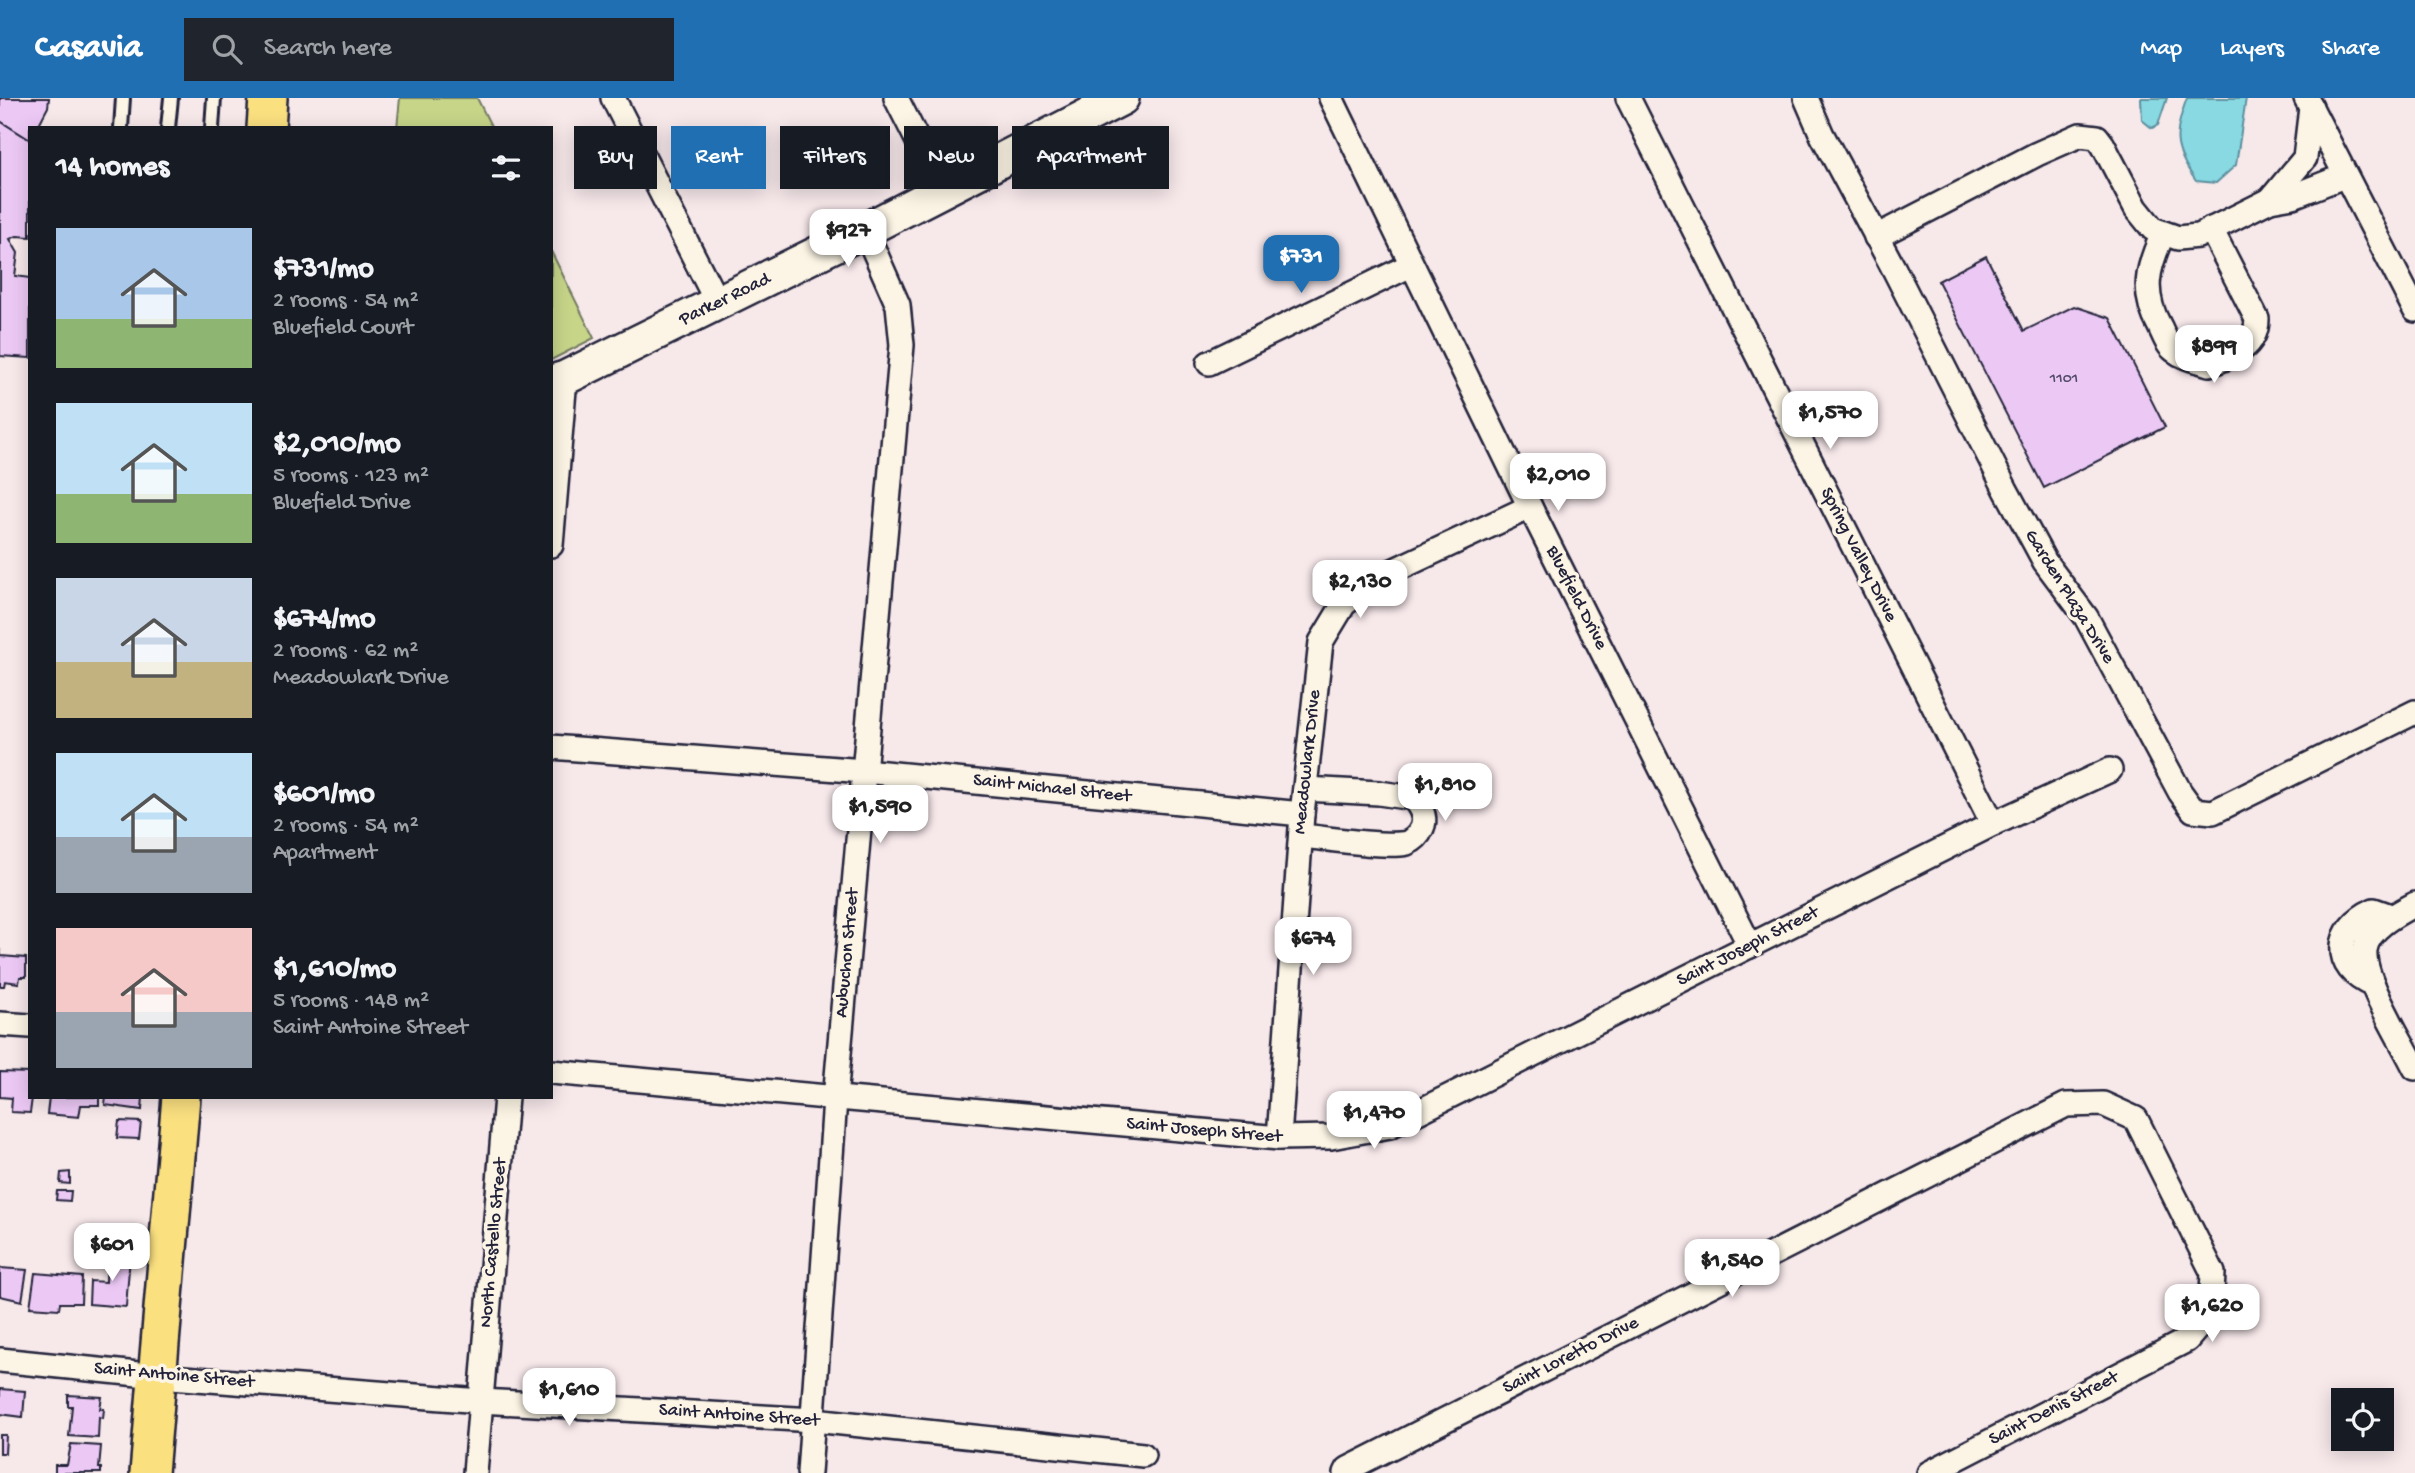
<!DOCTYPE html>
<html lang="en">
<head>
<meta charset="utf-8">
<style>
  body { margin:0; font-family:"Gochi Hand",sans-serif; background:#20242c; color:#f1f3f6; height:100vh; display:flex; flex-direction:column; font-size:26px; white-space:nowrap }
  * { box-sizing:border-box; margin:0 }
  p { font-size:23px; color:#9ea1a6 }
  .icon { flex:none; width:38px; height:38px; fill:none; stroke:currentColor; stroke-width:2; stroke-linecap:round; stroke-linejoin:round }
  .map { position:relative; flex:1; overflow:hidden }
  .side { position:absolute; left:28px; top:28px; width:525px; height:973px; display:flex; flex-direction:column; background:#171b24; border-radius:0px; box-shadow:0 4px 18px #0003 }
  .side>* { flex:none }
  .guide { position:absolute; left:574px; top:28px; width:665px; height:63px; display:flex; gap:14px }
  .controls { position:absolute; left:2331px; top:1290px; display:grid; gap:14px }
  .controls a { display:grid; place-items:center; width:63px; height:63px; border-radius:0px; background:#171b24; box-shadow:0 4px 18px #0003; font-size:35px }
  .price { position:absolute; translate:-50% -60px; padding:0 16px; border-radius:14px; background:#fff; color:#222; font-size:23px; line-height:46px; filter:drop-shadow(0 2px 4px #0008) }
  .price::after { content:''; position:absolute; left:50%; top:42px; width:21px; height:16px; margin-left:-10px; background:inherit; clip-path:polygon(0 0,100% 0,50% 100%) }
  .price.selected { background:#1f6fb2; color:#fff }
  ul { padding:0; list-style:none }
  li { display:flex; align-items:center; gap:21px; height:175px; padding:0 28px }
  li span { display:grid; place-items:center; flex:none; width:196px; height:140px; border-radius:0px; color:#555 }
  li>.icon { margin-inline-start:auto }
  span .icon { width:84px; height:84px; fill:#fffc; stroke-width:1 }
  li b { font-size:30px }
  h2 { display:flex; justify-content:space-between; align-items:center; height:84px; padding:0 28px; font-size:30px }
  .pill { padding:0 24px; border-radius:0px; background:#171b24; box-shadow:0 4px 18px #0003; font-size:24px; line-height:63px }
  .pill.selected { background:#1f6fb2; color:#fff }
  header { display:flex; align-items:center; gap:42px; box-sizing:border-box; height:98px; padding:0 35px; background:#1f6fb2; color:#fff }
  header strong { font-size:33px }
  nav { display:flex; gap:38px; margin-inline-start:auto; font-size:24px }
  .search { width:490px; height:63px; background:#20242c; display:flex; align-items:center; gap:18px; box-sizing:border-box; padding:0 24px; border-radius:0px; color:#9ea1a6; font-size:26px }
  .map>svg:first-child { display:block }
  .green { fill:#c7d589; stroke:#747c62; stroke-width:2 }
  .water { fill:#88d9e2; stroke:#5f909f; stroke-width:2 }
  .building { fill:#ecc9f5; stroke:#22223b; stroke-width:2 }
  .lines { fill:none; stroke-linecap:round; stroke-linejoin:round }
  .service-casing { stroke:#22223b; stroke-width:18 }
  .minor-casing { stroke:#22223b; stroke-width:28 }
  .secondary-casing { stroke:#22223b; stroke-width:38 }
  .primary-casing { stroke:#22223b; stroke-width:42 }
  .service { stroke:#fcf5e5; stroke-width:12 }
  .minor { stroke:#fcf5e5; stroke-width:23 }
  .secondary { stroke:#fcf5e5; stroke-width:33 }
  .primary { stroke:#fbe080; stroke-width:37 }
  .labels { text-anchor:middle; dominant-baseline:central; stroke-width:7; stroke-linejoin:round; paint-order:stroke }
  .number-label { font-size:16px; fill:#544c6a }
  .street-label { font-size:19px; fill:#22223b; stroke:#fcf5e5 }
</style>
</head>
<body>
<header>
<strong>Casavia</strong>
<div class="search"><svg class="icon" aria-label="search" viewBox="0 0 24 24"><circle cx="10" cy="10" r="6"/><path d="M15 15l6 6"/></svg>Search here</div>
<nav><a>Map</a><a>Layers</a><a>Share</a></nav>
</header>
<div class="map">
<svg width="2415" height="1375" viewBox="0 0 2415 1375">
  <rect width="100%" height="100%" fill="#f7e8ea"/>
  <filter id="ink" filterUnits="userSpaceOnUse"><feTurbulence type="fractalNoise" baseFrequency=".0143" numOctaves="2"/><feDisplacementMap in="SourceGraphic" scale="14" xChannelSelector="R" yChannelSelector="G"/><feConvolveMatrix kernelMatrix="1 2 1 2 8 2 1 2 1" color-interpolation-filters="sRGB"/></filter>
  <g filter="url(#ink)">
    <!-- green -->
    <g class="green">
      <polygon points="400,0 477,0 492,30 397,30"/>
      <polygon points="551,153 594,240 551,262"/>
    </g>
    <!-- water -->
    <g class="water">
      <polygon points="2141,0 2167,0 2158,27 2152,30 2142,22"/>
      <path d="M2187 0H2246L2236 67 2216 85 2196 83C2173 51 2173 37 2187 0Z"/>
    </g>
    <!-- building -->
    <g class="building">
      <polygon points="0,0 49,0 48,9 37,30 30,30 30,42 0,23"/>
      <polygon points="0,23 30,42 30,139 17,138 10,141 18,155 15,178 30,180 30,260 0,258"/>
      <polygon points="1986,158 2024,233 2074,208 2110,220 2165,329 2044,390 1938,183"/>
      <polygon points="0,851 1,858 26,860 26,879 20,879 19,885 5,883 4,888 0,888"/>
      <polygon points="0,974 30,975 30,999 41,999 41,1001 32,1000 30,1015 11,1014 12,1000 0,999"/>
      <polygon points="49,999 99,999 99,1007 81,1007 79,1019 47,1016"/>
      <polygon points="106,999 143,999 142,1012 105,1007"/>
      <polygon points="119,1023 141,1024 139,1041 117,1040"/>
      <polygon points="70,1074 70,1086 60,1085 61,1075"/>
      <polygon points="57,1093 71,1093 70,1103 56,1102"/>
      <polygon points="107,1156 130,1158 126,1209 89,1206 90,1183 106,1184"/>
      <polygon points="0,1170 27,1172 22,1203 0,1198"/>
      <polygon points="35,1175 82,1179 81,1205 60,1205 59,1211 30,1209"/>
      <polygon points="0,1291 25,1293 23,1319 0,1316"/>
      <polygon points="68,1297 102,1299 100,1311 104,1311 103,1320 99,1319 98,1340 69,1338 72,1308 68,1308"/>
      <polygon points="0,1337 6,1337 5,1355 0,1355"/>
      <polygon points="71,1346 101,1348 99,1370 101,1370 101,1375 55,1375 55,1367 67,1367"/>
    </g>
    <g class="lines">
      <defs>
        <g id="service">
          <polyline points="121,30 123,0"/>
          <polyline points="168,30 171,0"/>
          <polyline points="212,30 214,0"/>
        </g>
        <g id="minor">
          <polyline points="613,0 718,206"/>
          <polyline points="896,0 942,91"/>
          <polyline points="1331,0 1530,409 1750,848"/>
          <polyline points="1628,0 1993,726"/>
          <polyline points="1806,0 1822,37 1894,171 2006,392 2045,464 2086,519 2180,694 2193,712 2213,714 2415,614"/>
          <polyline points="2306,0 2415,212"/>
          <polyline points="2270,102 2305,60 2311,9"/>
          <path d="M2163 136C2147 170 2141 195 2160 229 2164 237 2167 247 2174 252 2184 260 2197 262 2209 266 2233 259 2257 248 2257 221L2211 131"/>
          <polyline points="1876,139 2037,56 2080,37 2097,39 2103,47 2136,110 2153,131 2178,140 2198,138 2270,102 2293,98 2344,78"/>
          <polyline points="1209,265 1411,167"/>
          <polyline points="551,447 565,280"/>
          <polyline points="551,649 864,673 1302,716"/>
          <path d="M1301 738C1326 740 1385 750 1407 745 1415 742 1419 737 1422 730 1427 719 1420 708 1413 700L1379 695 1305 691"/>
          <path d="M2415 806C2398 815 2368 830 2365 852 2362 880 2402 943 2415 970"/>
          <path d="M2373 887C2331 870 2334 830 2374 812L2391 818"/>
          <polyline points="0,926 30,928"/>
          <polyline points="551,974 1279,1040 1331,1039 1390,1028 1993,726 2110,672"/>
          <polyline points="1279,1040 1302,716 1321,544 1344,506 1380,479 1530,409"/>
          <polyline points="0,1262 158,1278 481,1303 814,1322 1143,1357"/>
          <polyline points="475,1375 506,999"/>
          <polyline points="809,1375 835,1001 902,247 898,207 865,132"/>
          <polyline points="1346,1375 1348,1371 2066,1007 2103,1006 2136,1021 2213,1175 2211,1214 2187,1242 1929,1375"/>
        </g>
        <polyline id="secondary" points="551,284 565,280 865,132 1122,0"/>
        <g id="primary">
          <polyline points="266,30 268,0"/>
          <polyline points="149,1375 181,999"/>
        </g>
      </defs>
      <!-- service casing -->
      <use href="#service" class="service-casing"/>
      <!-- minor casing -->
      <use href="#minor" class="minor-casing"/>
      <!-- secondary casing -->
      <use href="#secondary" class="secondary-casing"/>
      <!-- primary casing -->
      <use href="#primary" class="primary-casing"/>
      <!-- service -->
      <use href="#service" class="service"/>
      <!-- minor -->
      <use href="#minor" class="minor"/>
      <!-- secondary -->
      <use href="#secondary" class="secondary"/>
      <!-- primary -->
      <use href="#primary" class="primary"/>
    </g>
  </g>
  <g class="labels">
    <!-- number labels -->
    <g class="number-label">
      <text x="2064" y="281">1101</text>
    </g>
    <!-- street labels -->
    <g class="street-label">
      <text transform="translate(725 202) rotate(-26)">Parker Road</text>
      <text transform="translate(1858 457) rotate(63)">Spring Valley Drive</text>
      <text transform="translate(2069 499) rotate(58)">Garden Plaza Drive</text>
      <text transform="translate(1576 500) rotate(63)">Bluefield Drive</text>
      <text transform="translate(1308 664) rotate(-84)">Meadowlark Drive</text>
      <text transform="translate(1052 691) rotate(6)">Saint Michael Street</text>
      <text transform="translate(1748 849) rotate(-27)">Saint Joseph Street</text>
      <text transform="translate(848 855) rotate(-85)">Aubuchon Street</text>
      <text transform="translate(1204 1033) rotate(5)">Saint Joseph Street</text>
      <text transform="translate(494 1145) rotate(-85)">North Castello Street</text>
      <text transform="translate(1571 1258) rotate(-27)">Saint Loretto Drive</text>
      <text transform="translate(174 1278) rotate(5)">Saint Antoine Street</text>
      <text transform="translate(2054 1311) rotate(-27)">Saint Denis Street</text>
      <text transform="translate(739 1318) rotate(4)">Saint Antoine Street</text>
    </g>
  </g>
</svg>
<div class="controls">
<a><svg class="icon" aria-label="locate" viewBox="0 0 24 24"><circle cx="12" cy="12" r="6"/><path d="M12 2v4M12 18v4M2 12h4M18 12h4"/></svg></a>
</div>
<b class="price" style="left:848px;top:171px">$927</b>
<b class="price selected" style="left:1301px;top:197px">$731</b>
<b class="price" style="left:2214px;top:287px">$899</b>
<b class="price" style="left:1830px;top:353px">$1,570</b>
<b class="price" style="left:1558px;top:415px">$2,010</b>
<b class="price" style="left:1360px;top:522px">$2,130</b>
<b class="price" style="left:1445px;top:725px">$1,810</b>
<b class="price" style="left:880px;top:747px">$1,590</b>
<b class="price" style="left:1313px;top:879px">$674</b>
<b class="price" style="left:1374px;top:1053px">$1,470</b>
<b class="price" style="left:112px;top:1185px">$601</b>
<b class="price" style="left:1732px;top:1201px">$1,540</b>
<b class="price" style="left:2212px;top:1246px">$1,620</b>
<b class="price" style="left:569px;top:1330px">$1,610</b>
<div class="guide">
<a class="pill">Buy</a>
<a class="pill selected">Rent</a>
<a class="pill">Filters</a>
<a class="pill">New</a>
<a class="pill">Apartment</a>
</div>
<section class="side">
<h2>14 homes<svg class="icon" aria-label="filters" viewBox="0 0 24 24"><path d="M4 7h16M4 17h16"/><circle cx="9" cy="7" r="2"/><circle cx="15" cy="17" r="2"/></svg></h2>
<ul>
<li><span style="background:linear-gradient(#a9c7e8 65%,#8fb573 0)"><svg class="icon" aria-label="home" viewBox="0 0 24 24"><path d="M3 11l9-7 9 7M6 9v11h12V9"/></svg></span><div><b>$731/mo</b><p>2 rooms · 54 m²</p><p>Bluefield Court</p></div></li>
<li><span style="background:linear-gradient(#bfe0f5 65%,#8fb573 0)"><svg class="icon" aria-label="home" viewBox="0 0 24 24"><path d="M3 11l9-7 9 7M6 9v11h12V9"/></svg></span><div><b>$2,010/mo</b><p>5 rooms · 123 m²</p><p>Bluefield Drive</p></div></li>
<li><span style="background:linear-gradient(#c9d6e8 60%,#c2b280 0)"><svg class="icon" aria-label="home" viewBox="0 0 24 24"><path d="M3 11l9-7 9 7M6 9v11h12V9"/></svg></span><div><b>$674/mo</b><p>2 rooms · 62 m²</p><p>Meadowlark Drive</p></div></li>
<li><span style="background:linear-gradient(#bfe0f5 60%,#9aa5b1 0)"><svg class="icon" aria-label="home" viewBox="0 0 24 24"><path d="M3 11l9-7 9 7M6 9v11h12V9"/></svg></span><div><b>$601/mo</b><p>2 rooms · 54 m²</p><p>Apartment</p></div></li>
<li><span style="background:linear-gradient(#f6c9c9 60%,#9aa5b1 0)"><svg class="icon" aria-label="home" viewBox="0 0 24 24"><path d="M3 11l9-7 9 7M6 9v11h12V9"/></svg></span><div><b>$1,610/mo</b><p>5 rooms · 148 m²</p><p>Saint Antoine Street</p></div></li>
</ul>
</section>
</div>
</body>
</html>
